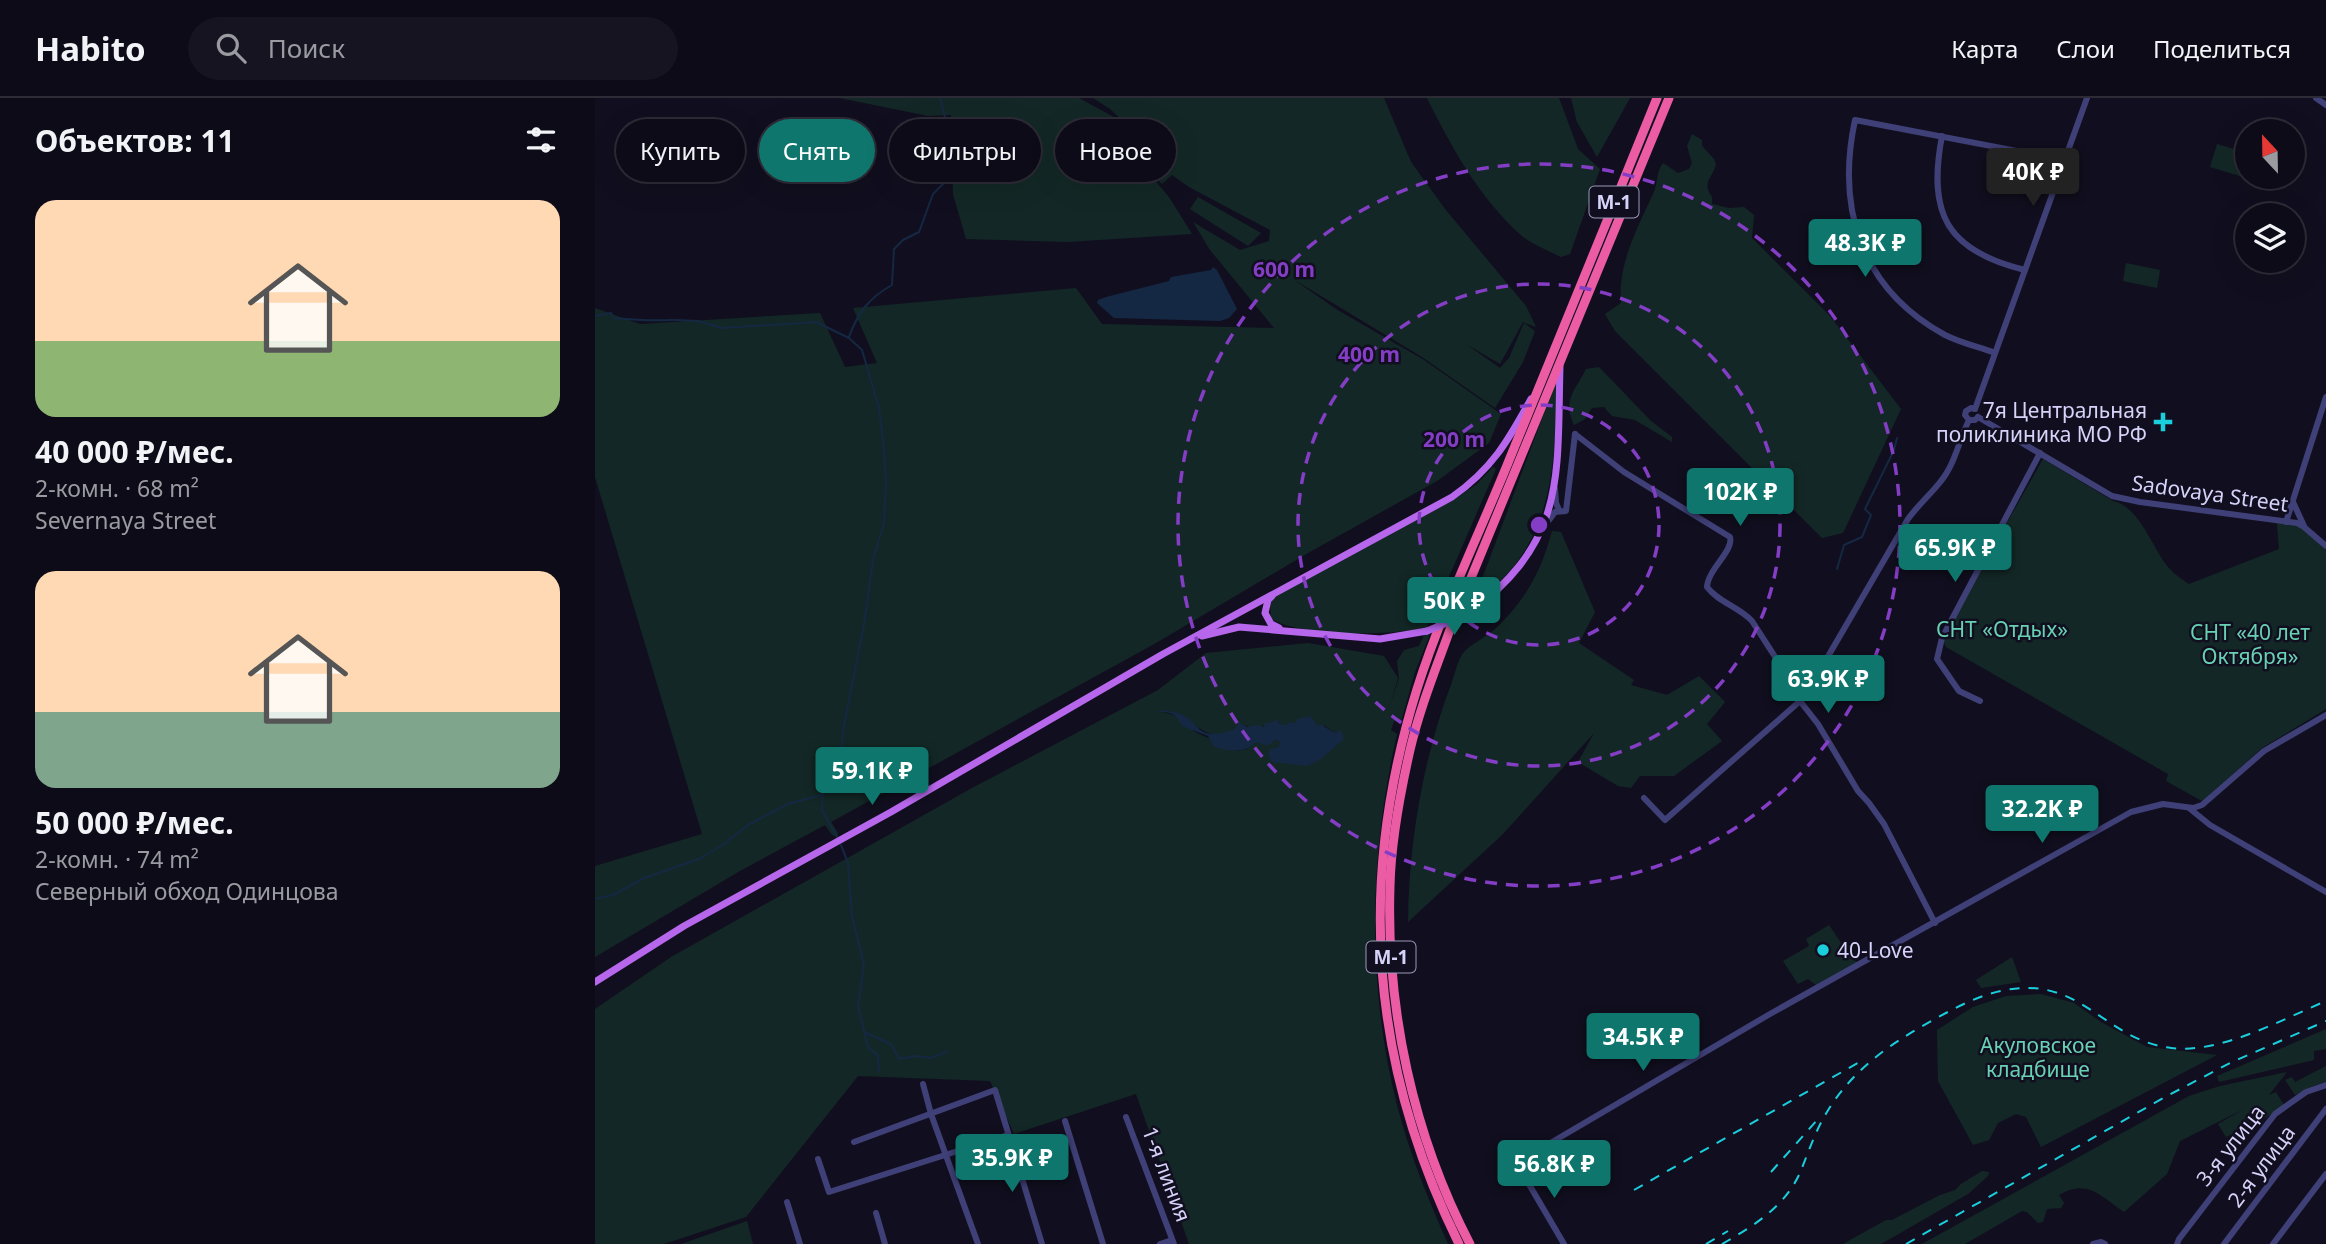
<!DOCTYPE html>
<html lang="ru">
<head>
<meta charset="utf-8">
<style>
  body { margin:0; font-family:"Noto Sans",sans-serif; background:#161420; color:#f1f3f6; height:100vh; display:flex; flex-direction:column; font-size:26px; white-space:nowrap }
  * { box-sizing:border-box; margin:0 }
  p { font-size:23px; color:#9a9ba1 }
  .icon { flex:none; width:38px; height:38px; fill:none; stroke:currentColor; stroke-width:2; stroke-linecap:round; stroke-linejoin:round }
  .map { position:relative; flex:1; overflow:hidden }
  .side { display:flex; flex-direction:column; background:#0d0b17; width:595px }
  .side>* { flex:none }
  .guide { position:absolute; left:21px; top:21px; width:665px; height:63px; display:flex; gap:14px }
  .needle { width:46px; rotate:338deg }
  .controls { position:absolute; left:1640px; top:21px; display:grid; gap:14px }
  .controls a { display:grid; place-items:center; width:70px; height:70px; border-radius:50%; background:#0d0b17; box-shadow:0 7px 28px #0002,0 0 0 2px #2d2b36; font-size:35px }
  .price { position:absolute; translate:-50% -60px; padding:0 16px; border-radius:7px; background:#0f766e; color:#fff; font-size:23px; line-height:46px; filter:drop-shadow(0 2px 4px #0008) }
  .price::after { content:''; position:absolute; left:50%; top:42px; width:21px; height:16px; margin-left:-10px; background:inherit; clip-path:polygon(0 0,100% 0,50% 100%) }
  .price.active { background:#222; color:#fff }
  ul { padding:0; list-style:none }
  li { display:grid; align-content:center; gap:14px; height:371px; padding:0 35px }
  li span { display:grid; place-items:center; height:217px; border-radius:21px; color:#555 }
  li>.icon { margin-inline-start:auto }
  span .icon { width:126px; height:126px; fill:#fffc; stroke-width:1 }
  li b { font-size:30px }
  h2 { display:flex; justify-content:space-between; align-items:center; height:84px; padding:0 35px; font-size:30px }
  .chip { padding:0 24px; border-radius:32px; background:#0d0b17; box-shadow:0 7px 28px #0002,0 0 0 2px #2d2b36; font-size:24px; line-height:63px }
  .chip.active { background:#0f766e; color:#fff }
  header { display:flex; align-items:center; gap:42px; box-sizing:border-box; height:98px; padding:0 35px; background:#0d0b17; border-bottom:2px solid #2d2b36 }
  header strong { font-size:33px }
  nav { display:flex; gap:38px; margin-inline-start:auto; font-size:24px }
  .search { width:490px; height:63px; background:#161420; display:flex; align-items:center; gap:18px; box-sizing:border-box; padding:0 24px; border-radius:38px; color:#9a9ba1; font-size:26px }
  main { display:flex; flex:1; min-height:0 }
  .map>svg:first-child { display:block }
  .green { fill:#132826; fill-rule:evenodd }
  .water { fill:#152843 }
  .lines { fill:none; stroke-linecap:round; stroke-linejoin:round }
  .stream { stroke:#152843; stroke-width:2 }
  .minor { stroke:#404078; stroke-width:6 }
  .major { stroke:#b767ec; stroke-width:7 }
  .highway { stroke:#eb5ca4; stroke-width:9 }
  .rail { stroke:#1bcedc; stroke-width:2; stroke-dasharray:10 9; stroke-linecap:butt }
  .major-bridge { stroke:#b767ec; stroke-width:7 }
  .ring { fill:none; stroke:#843dc5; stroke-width:3.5; stroke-dasharray:12 9 }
  .poi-dot { fill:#1bcedc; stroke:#110f1f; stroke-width:2.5 }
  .labels { text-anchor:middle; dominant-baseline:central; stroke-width:5; stroke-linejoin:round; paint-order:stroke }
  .shield { fill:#110f1f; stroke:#9b98b8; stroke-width:2 }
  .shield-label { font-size:19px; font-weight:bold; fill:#d6d2f9 }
  .poi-label { font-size:21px; fill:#d6d2f9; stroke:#110f1f; text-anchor:end }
  .street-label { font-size:21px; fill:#d6d2f9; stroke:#110f1f }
  .park-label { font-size:21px; fill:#68d0b3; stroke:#110f1f }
  .centre { fill:#843dc5; stroke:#110f1f; stroke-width:3.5 }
  .ring-label { font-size:21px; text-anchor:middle; font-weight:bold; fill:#843dc5; stroke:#110f1f; stroke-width:5; stroke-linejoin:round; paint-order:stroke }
</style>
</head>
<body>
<header>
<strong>Habito</strong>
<div class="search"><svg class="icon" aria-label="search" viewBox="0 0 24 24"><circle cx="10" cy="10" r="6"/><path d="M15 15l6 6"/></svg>Поиск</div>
<nav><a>Карта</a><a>Слои</a><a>Поделиться</a></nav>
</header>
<main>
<section class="side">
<h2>Объектов: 11<svg class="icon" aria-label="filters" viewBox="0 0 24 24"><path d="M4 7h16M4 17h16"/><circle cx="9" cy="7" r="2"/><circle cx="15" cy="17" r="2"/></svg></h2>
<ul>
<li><span style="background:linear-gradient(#ffd9b3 65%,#8fb573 0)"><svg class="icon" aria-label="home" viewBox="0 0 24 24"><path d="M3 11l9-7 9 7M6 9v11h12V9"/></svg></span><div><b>40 000 ₽/мес.</b><p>2-комн. · 68 m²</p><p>Severnaya Street</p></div></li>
<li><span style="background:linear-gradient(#ffd9b3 65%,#7fa58c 0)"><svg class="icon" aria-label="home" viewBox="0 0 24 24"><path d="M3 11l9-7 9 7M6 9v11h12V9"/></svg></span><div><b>50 000 ₽/мес.</b><p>2-комн. · 74 m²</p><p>Северный обход Одинцова</p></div></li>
</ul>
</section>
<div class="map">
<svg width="1731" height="1146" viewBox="0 0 1731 1146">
  <rect width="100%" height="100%" fill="#110f1f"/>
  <!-- green -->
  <g class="green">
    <polygon points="245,0 484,0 517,18 531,34 549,70 574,99 597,136 473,144 371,141 358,96 356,17 333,18"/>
    <polygon points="498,0 789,0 816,64 850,111 931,208 941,229 928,224 905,266 871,246 905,270 914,260 929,225 940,233 928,264 900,310 827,259 698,181 741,211 829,262 906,316 894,345 842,383 713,455 561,545 236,724 243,735 242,739 237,737 230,727 145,773 0,859 0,768 107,736 0,379 0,210 45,226 225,215 250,269 282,265 258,210 481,190 507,226 679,230 615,152 598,124 645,152 674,143 675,132 594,89 577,77 567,86 550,69 539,42 526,21 515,11"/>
    <path d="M832 0H964L983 51 1005 71 975 156 966 159C954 153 938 147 927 138 885 101 857 50 832 0Z"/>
    <polygon points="976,0 1035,0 1002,59 982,24"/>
    <path d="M1097 36 1107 42V48L1119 61 1121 66C1118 80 1106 84 1117 99V106L1134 110 1149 109 1159 117 1157 140 1235 218 1306 311 1248 435 1227 440 1020 233 1010 216 1026 205C1023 165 1042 131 1058 96 1063 86 1061 74 1068 65L1083 75 1094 71 1097 65 1092 48Z"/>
    <polygon points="1622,46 1652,55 1652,79 1659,79 1658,82 1615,69"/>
    <polygon points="603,99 666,135 653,148 595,111"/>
    <polygon points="1531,165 1565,172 1562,190 1528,183"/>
    <path d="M1004 269 1056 323 1077 339V344L1040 322 1017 318 1009 309 997 310 990 321 979 327C967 301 981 292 991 271Z"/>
    <path d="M963 278C959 369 961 449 878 505Z"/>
    <path d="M1448 361 1518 403C1544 408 1558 451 1573 469 1579 476 1586 481 1594 486L1684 451 1682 425 1705 428 1731 452V611L1667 650 1607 703 1571 683 1573 676 1351 549 1347 540Z"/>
    <path d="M898 369 901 371 832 529C803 538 699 539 676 520L675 506 680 498 860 401 882 386Z"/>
    <path d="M957 433 966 434 1000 514 984 545 1039 582 1036 587 1072 597 1104 578 1130 604 1112 626 1127 643 1079 678H1045L1036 690 1023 688 983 664 999 635 908 736 813 824C814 743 828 660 857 584 860 575 863 561 869 554 877 545 890 540 899 532 931 502 946 474 957 433Z"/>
    <path d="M835 536 820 574 806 624 799 623 796 632 802 636C774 758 771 888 803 1011 815 1057 834 1103 853 1146H594L541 996 419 1036 395 983 263 978 151 1119 69 1146H0V911L76 859 377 690 563 592 611 555 713 545 789 558 803 580 795 608 804 580 802 563 809 552 824 548 829 537ZM565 614C603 612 606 656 647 626 658 633 673 628 684 623V626L692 628 714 620 722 628H730L740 635 712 668 696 665 682 650 687 644 680 642 675 645 661 644 652 651 641 653C629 647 617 641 604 636 588 628 585 615 565 614Z"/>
    <polygon points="1234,827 1254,857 1262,864 1221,887 1213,881 1203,886 1188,863 1214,848 1211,841"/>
    <polygon points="1417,859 1426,884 1386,890 1381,882"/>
    <polygon points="1446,896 1479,905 1506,924 1552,949 1622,957 1446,1049 1431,1019 1421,1016 1403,1025 1394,1042 1378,1047 1343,983 1342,932 1378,909 1411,898"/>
    <polygon points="1731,931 1731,951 1719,953 1719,962 1624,984 1622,978"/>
    <polygon points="1731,968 1731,984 1718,988 1700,997 1690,982 1697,979 1700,984"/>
    <path d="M1692 974 1674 997 1681 994 1689 1007 1672 1019 1631 1039 1623 1026 1649 1011 1585 1043 1572 1076 1529 1114C1506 1098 1492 1080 1464 1097L1469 1105 1466 1110 1452 1111 1448 1124 1443 1125 1432 1114 1427 1113 1370 1146H1327L1594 998 1625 988Z"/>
    <polygon points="1387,1073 1394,1074 1393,1078 1373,1096 1286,1146 1248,1146 1291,1122 1297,1122 1345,1097 1360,1092 1366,1086"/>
    <polygon points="152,1123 158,1146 86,1146"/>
  </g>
  <!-- water -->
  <g class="water">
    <polygon points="618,169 622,172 642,211 634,220 625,223 519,220 502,205 503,202 511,199 574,183 576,179 616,172"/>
    <path d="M564 612C571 613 579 613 586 616 607 626 600 641 631 634 639 632 641 631 644 624L652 629 661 627 669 629 670 625H674L683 621 684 626 692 627 694 624 701 625 702 621 716 618 722 628 725 626 740 635 746 632 749 641 726 661 712 668 677 664 673 657 675 651 682 650 686 644 680 642 673 648 661 644C650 656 634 653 619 649L613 638 587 628C581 617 578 614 565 614Z"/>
  </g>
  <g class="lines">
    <!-- stream -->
    <g class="stream">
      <path d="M0 218 16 215 19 220C39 222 58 223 78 222"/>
      <polyline points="80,222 103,223 127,230 221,224 254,240 267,252 284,310 289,350 291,383 289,425 278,462 269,526 248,633 246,661 228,696 227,712 242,739"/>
      <path d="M254 239C263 214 274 200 297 187L299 151 308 142 324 134 338 96 351 83C347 63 331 38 350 19L345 0"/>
      <polyline points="1242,471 1249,447 1267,439 1276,417 1270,411 1299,352 1302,340"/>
      <polyline points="246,747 253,765 257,818 269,867 263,908 273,949 283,958 284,974"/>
      <polyline points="0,801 18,797 47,781 104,761 129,746 153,727 193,706 226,697"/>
      <polyline points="271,935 296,946 304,961 320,958 335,960 352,954"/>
    </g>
    <!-- minor -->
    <g class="minor">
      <polyline points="1721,0 1731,7"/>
      <path d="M1347 38C1332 116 1352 153 1430 172"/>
      <path d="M1400 255C1384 249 1366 245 1350 237 1266 191 1241 111 1260 22L1443 57 1467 70"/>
      <polyline points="1380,311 1492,0"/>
      <polyline points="1383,319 1517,398 1545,404 1702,425 1709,429 1731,448"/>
      <polyline points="1374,322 1370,317 1371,313 1376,310 1380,311"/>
      <path d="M980 336 1029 374 1135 439C1139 453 1113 471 1112 489 1123 504 1144 509 1157 523L1204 596 1205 603"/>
      <polyline points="960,391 961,405 964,412"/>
      <polyline points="1698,404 1709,428"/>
      <polyline points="1691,424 1731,299"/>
      <polyline points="949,429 960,414 971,413 980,336"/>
      <polyline points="1196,585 1210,569 1230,560"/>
      <path d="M1205 603 1221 579 1313 421C1323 407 1336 396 1346 383 1360 366 1364 342 1374 322H1380L1383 319"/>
      <polyline points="1385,603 1364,593 1342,561 1347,540 1445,355"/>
      <polyline points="1049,700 1070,722 1205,603 1223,626 1263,693 1274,705 1289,726 1340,825"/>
      <polyline points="1594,710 1615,727 1731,794"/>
      <polyline points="328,986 336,1016 383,1146"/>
      <polyline points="531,1019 579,1146"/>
      <polyline points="470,1023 508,1146"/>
      <polyline points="259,1044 400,992 447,1146"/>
      <polyline points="223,1061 234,1094 413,1037"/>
      <polyline points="192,1104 205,1146"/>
      <polyline points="281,1115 290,1146"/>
      <polyline points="565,1146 577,1142"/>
      <polyline points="969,1146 928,1076 928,1065 935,1057 1175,916 1536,714 1568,706 1598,710 1607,707 1669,653 1731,617"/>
      <polyline points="1498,1146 1506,1144 1510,1146"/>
      <polyline points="1582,1146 1584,1141 1680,1016 1711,994 1731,987"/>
      <polyline points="1629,1146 1731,1011"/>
      <polyline points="1678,1146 1731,1076"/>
    </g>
    <!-- major -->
    <g class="major">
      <polyline points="677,498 673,502 670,515 676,526 684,530"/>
      <path d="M873 516C972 443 962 379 965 268"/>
      <polyline points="607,538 644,529 785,541 832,533"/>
      <path d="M0 884 89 828 296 714 568 556 857 399C897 371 913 343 936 301"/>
    </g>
    <!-- highway -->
    <g class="highway">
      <path d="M864 1146C775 965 762 783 822 591 847 512 884 437 915 360 965 240 1013 120 1062 0"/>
      <path d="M875 1146C818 1037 791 911 795 788 796 743 805 696 815 652 825 609 842 568 857 526L1074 0"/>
    </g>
    <!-- rail -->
    <g class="rail">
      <polyline points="1176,1074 1223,1021"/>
      <polyline points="1039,1092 1268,962"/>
      <polyline points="1111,1146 1133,1133"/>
      <path d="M1127 1146C1157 1129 1188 1110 1204 1077 1213 1056 1220 1033 1232 1014 1258 971 1295 946 1338 922 1360 910 1382 898 1406 893 1486 875 1508 942 1576 950 1625 956 1686 922 1731 903"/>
      <polyline points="1311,1146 1570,999 1635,965 1731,923"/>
    </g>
    <!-- major-bridge -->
    <polyline class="major-bridge" points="832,533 873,516"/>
  </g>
  <!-- distance rings -->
  <g class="ring">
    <circle cx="944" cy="427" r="120"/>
    <circle cx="944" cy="427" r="241"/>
    <circle cx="944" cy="427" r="361"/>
  </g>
  <!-- markers -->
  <g class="poi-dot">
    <path d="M1564.5 313.5h7v7h7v7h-7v7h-7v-7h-7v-7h7z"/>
    <circle cx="1228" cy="852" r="7"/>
  </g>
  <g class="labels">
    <!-- shield labels -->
    <g class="shield">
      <rect x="994.5" y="88.5" width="49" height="31" rx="5"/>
      <rect x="771.5" y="843.5" width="49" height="31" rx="5"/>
    </g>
    <g class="shield-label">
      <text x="1019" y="104">М-1</text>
      <text x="796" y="859">М-1</text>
    </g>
    <!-- poi labels -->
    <g class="poi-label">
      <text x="1552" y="312">7я Центральная<tspan x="1552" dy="24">поликлиника МО РФ</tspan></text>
      <text x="1242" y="852" text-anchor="start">40-Love</text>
    </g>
    <!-- street labels -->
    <g class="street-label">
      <text transform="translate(1615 395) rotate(8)">Sadovaya Street</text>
      <text transform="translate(1635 1047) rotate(-52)">3-я улица</text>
      <text transform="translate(1666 1068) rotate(-53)">2-я улица</text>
      <text transform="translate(572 1076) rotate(69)">1-я линия</text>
    </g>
    <!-- park labels -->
    <g class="park-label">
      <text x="1407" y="531">СНТ «Отдых»</text>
      <text x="1655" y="534">СНТ «40 лет<tspan x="1655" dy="24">Октября»</tspan></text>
      <text x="1443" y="947">Акуловское<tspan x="1443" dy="24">кладбище</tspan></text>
    </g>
  </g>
  <circle cx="944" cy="427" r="10" class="centre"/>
  <g class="ring-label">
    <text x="689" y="179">600 m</text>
    <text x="774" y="264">400 m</text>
    <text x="859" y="349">200 m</text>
  </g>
</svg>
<div class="controls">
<a><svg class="needle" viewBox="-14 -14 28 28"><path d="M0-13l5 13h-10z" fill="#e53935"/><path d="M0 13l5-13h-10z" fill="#9a9ba1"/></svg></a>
<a><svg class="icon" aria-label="layers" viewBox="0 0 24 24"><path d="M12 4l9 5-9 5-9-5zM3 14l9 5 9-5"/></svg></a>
</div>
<b class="price active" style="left:1438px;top:110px">40K ₽</b>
<b class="price" style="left:1270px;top:181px">48.3K ₽</b>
<b class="price" style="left:1145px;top:430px">102K ₽</b>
<b class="price" style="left:1360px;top:486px">65.9K ₽</b>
<b class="price" style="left:859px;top:539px">50K ₽</b>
<b class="price" style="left:1233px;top:617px">63.9K ₽</b>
<b class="price" style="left:277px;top:709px">59.1K ₽</b>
<b class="price" style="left:1447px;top:747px">32.2K ₽</b>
<b class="price" style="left:1048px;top:975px">34.5K ₽</b>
<b class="price" style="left:417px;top:1096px">35.9K ₽</b>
<b class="price" style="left:959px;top:1102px">56.8K ₽</b>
<div class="guide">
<a class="chip">Купить</a>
<a class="chip active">Снять</a>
<a class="chip">Фильтры</a>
<a class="chip">Новое</a>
</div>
</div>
</main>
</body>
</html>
